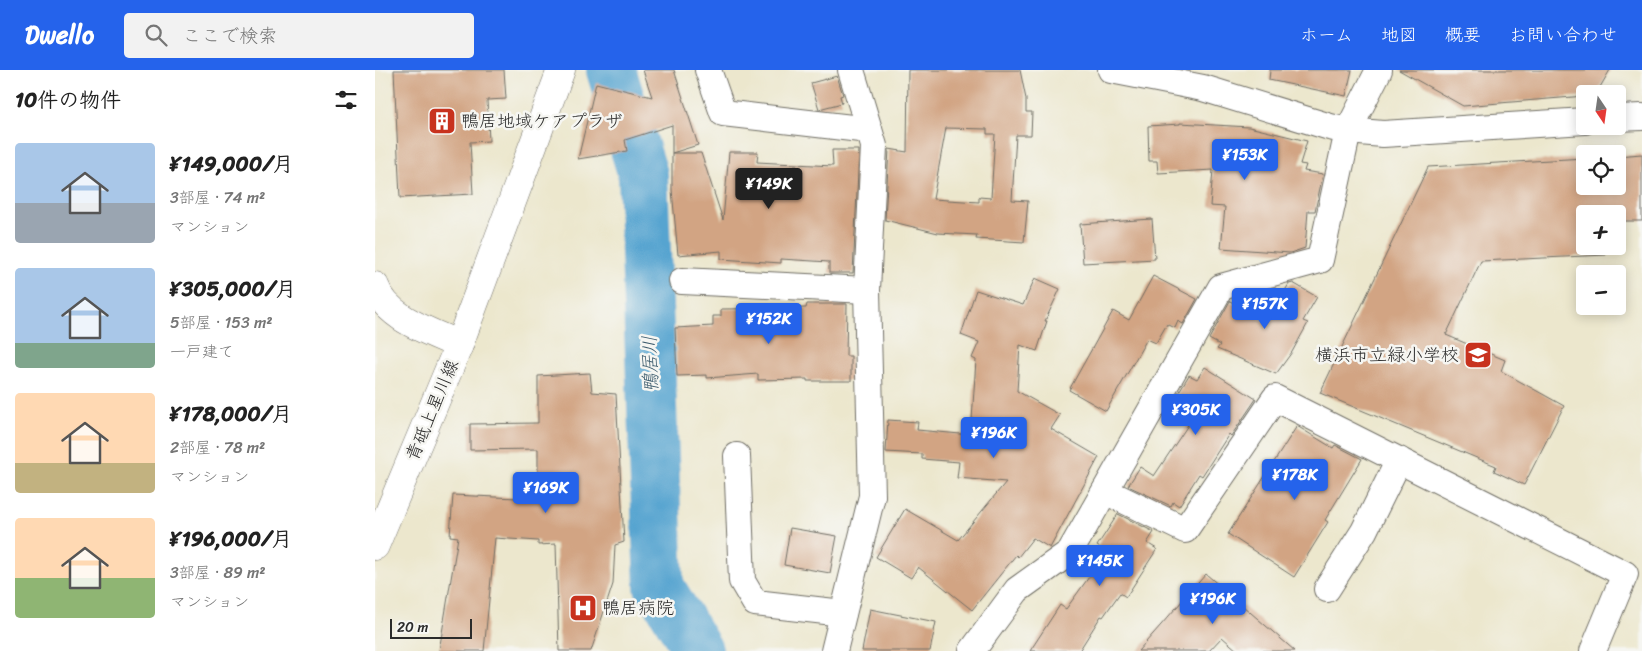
<!DOCTYPE html>
<html lang="ja">
<head>
<meta charset="utf-8">
<style>
  body { margin:0; font-family:Sriracha,"Klee One",sans-serif; background:#f2f2f2; color:#222; height:100vh; display:flex; flex-direction:column; font-size:19px; white-space:nowrap }
  * { box-sizing:border-box; margin:0 }
  p { font-size:16px; color:#767676 }
  .icon { flex:none; width:28px; height:28px; fill:none; stroke:currentColor; stroke-width:2; stroke-linecap:round; stroke-linejoin:round }
  .map { position:relative; flex:1; overflow:hidden }
  .side { display:flex; flex-direction:column; background:#fff; width:375px }
  .side>* { flex:none }
  .needle { width:32px; rotate:167deg }
  .buttons { position:absolute; left:1201px; top:15px; display:grid; gap:10px }
  .buttons a { display:grid; place-items:center; width:50px; height:50px; border-radius:5px; background:#fff; box-shadow:0 2px 12px #0003; font-size:25px }
  .scale { position:absolute; left:15px; bottom:12px; width:82px; box-sizing:border-box; padding-left:5px; border:2px solid #2b2b2b; border-top:0; font-size:14px; line-height:18px; white-space:nowrap; color:#2b2b2b; -webkit-text-stroke:4px #f6f6f2; paint-order:stroke }
  .price { position:absolute; translate:-50% -42px; padding:0 11px; border-radius:5px; background:#2563eb; color:#fff; font-size:16px; line-height:32px; filter:drop-shadow(0 1px 2px #0008) }
  .price::after { content:''; position:absolute; left:50%; top:30px; width:15px; height:11px; margin-left:-8px; background:inherit; clip-path:polygon(0 0,100% 0,50% 100%) }
  .price.active { background:#222; color:#fff }
  ul { padding:0; list-style:none }
  li { display:flex; align-items:center; gap:15px; height:125px; padding:0 15px }
  li span { display:grid; place-items:center; flex:none; width:140px; height:100px; border-radius:5px; color:#555 }
  li>.icon { margin-inline-start:auto }
  span .icon { width:60px; height:60px; fill:#fffc; stroke-width:1 }
  li b { font-size:21px }
  h2 { display:flex; justify-content:space-between; align-items:center; height:60px; padding:0 15px; font-size:21px }
  header { display:flex; align-items:center; gap:30px; box-sizing:border-box; height:70px; padding:0 25px; background:#2563eb; color:#fff }
  header strong { font-size:24px }
  nav { display:flex; gap:28px; margin-inline-start:auto; font-size:18px }
  .search { width:350px; height:45px; background:#f2f2f2; display:flex; align-items:center; gap:12px; box-sizing:border-box; padding:0 18px; border-radius:5px; color:#767676; font-size:19px }
  main { display:flex; flex:1; min-height:0 }
  .map>svg:first-child { display:block }
  .lines { fill:none; stroke-linecap:round; stroke-linejoin:round }
  .river { stroke:#56a4d0; stroke-width:50 }
  .building { fill:#d2a483; fill-rule:evenodd }
  .street-casing { stroke:#6f6d64; stroke-width:28 }
  .secondary-casing { stroke:#6f6d64; stroke-width:29 }
  .street { stroke:#fff; stroke-width:26 }
  .secondary { stroke:#fff; stroke-width:28 }
  .labels { text-anchor:middle; dominant-baseline:central; stroke-width:5; stroke-linejoin:round; paint-order:stroke }
  .poi-label { font-size:18px; fill:#2b2b2b; stroke:#f6f6f2; text-anchor:start }
  .street-label { font-size:18px; fill:#2b2b2b; stroke:#f6f6f2 }
  .water-label { font-size:19px; font-style:italic; fill:#3c5b6d; stroke:#f6f6f2 }
</style>
</head>
<body>
<header>
<strong>Dwello</strong>
<div class="search"><svg class="icon" aria-label="search" viewBox="0 0 24 24"><circle cx="10" cy="10" r="6"/><path d="M15 15l6 6"/></svg>ここで検索</div>
<nav><a>ホーム</a><a>地図</a><a>概要</a><a>お問い合わせ</a></nav>
</header>
<main>
<section class="side">
<h2>10件の物件<svg class="icon" aria-label="filters" viewBox="0 0 24 24"><path d="M4 7h16M4 17h16"/><circle cx="9" cy="7" r="2"/><circle cx="15" cy="17" r="2"/></svg></h2>
<ul>
<li><span style="background:linear-gradient(#a9c7e8 60%,#9aa5b1 0)"><svg class="icon" aria-label="home" viewBox="0 0 24 24"><path d="M3 11l9-7 9 7M6 9v11h12V9"/></svg></span><div><b>¥149,000/月</b><p>3部屋 · 74 m²</p><p>マンション</p></div></li>
<li><span style="background:linear-gradient(#a9c7e8 75%,#7fa58c 0)"><svg class="icon" aria-label="home" viewBox="0 0 24 24"><path d="M3 11l9-7 9 7M6 9v11h12V9"/></svg></span><div><b>¥305,000/月</b><p>5部屋 · 153 m²</p><p>一戸建て</p></div></li>
<li><span style="background:linear-gradient(#ffd9b3 70%,#c2b280 0)"><svg class="icon" aria-label="home" viewBox="0 0 24 24"><path d="M3 11l9-7 9 7M6 9v11h12V9"/></svg></span><div><b>¥178,000/月</b><p>2部屋 · 78 m²</p><p>マンション</p></div></li>
<li><span style="background:linear-gradient(#ffd9b3 60%,#8fb573 0)"><svg class="icon" aria-label="home" viewBox="0 0 24 24"><path d="M3 11l9-7 9 7M6 9v11h12V9"/></svg></span><div><b>¥196,000/月</b><p>3部屋 · 89 m²</p><p>マンション</p></div></li>
</ul>
</section>
<div class="map">
<svg width="1267" height="581" viewBox="0 0 1267 581">
  <rect width="100%" height="100%" fill="#f6f6f2"/>
  <filter id="ink" filterUnits="userSpaceOnUse"><feTurbulence type="fractalNoise" baseFrequency=".02" numOctaves="2"/><feDisplacementMap in="SourceGraphic" scale="10" xChannelSelector="R" yChannelSelector="G"/><feConvolveMatrix kernelMatrix="1 2 1 2 8 2 1 2 1" color-interpolation-filters="sRGB"/></filter>
  <filter id="wash" filterUnits="userSpaceOnUse"><feTurbulence type="fractalNoise" baseFrequency=".0096" numOctaves="4" result="noise"/><feDisplacementMap in="SourceGraphic" scale="20" xChannelSelector="R" yChannelSelector="G"/><feGaussianBlur stdDeviation="1.12" result="paint"/><feColorMatrix in="noise" values="0 0 0 0 0 0 0 0 0 0 0 0 0 0 0 0 0 1.4 0 .05"/><feComposite in="paint" operator="in"/></filter>
  <g filter="url(#wash)">
    <rect width="100%" height="100%" fill="#ece7cd"/>
    <g class="lines">
      <!-- river -->
      <polyline class="river" points="236,0 268,105 284,516 323,581"/>
    </g>
    <g id="blocks">
      <!-- building -->
      <g class="building">
        <polygon points="19,0 129,0 131,29 112,30 114,71 95,72 98,124 25,128"/>
        <polygon points="268,0 299,0 323,75 297,83 297,55 250,70 252,81 203,89 221,13 277,27"/>
        <path d="M533 0H645L651 29V42H657L656 65H641L637 130 653 131 649 172 601 169 602 165 563 163 510 150 514 79 532 82ZM571 58 612 59V64H620L616 128 604 127V132L558 129Z"/>
        <polygon points="895,0 977,0 971,26 894,10"/>
        <polygon points="1024,0 1235,0 1221,24 1210,24 1210,26 1088,36"/>
        <polygon points="462,6 468,25 465,26 467,33 444,39 436,13"/>
        <polygon points="805,53 874,57 932,71 925,94 931,95 929,101 948,104 940,141 933,141 930,178 915,183 846,178 850,137 835,136 838,100 783,103 782,91 774,91 773,56 805,54"/>
        <polygon points="457,80 484,80 478,203 454,203 454,192 406,189 406,193 346,189 346,181 303,185 297,120 297,83 326,83 348,150 354,82 383,82 382,92 458,96"/>
        <polygon points="1267,84 1267,151 1242,151 1242,144 1210,144 1210,176 1232,176 1231,185 1106,191 1071,265 1130,290 1126,301 1189,336 1149,415 1119,401 1121,396 945,323 1053,97 1210,88 1210,116 1242,116 1242,86"/>
        <polygon points="777,149 780,189 708,193 705,154"/>
        <polygon points="778,206 822,229 808,254 803,251 800,258 792,254 781,273 772,269 731,341 694,320 738,241 754,250"/>
        <polygon points="660,208 685,219 670,251 672,251 662,281 645,275 642,321 685,345 676,359 724,387 675,478 658,468 643,487 641,485 597,540 543,497 536,508 501,487 530,439 583,470 631,412 582,408 584,392 547,389 547,384 511,382 513,350 543,352 542,360 596,365 601,290 597,288 604,272 586,265 601,220 648,235"/>
        <polygon points="918,213 942,227 928,251 933,253 917,282 901,304 842,279 845,275 834,269 855,231 891,252 914,214"/>
        <polygon points="432,234 472,234 471,286 476,286 476,311 432,311 432,309 383,310 383,304 332,308 332,305 302,306 300,258 338,256 338,246 346,246 346,239 431,238"/>
        <polygon points="830,297 881,329 856,366 854,364 827,406 824,404 804,436 798,432 796,436 753,416 765,397 779,406 819,346 797,333 814,305 822,309"/>
        <polygon points="215,303 217,322 241,324 249,472 240,475 238,514 216,581 184,581 181,474 163,475 163,471 120,468 109,581 64,581 83,467 75,466 78,425 163,429 163,379 95,380 95,354 163,353 163,306"/>
        <polygon points="922,356 958,378 960,375 987,389 950,450 953,452 919,507 853,464"/>
        <polygon points="743,444 779,462 772,473 782,479 751,527 745,523 728,547 726,546 704,581 655,581 685,535 691,539 732,482 722,476"/>
        <polygon points="415,458 462,466 455,503 409,495"/>
        <polygon points="831,504 920,581 863,581 847,567 834,581 763,581"/>
        <polygon points="495,539 561,552 555,581 487,581"/>
      </g>
    </g>
  </g>
  <g filter="url(#ink)">
    <use href="#blocks" fill-opacity="0" stroke="#6f6d64" stroke-width="1"/>
    <g class="lines">
      <defs>
        <g id="street">
          <polyline points="333,0 348,43 494,60"/>
          <polyline points="736,0 828,18 955,57 973,61 1008,64 1210,51"/>
          <polyline points="1242,48 1267,47"/>
          <polyline points="307,211 492,220"/>
          <polyline points="362,386 367,511 380,533 468,543"/>
          <polyline points="730,421 810,460 900,328 1250,504 1218,581"/>
          <polyline points="952,519 989,461 1024,390"/>
          <polyline points="459,581 497,426 492,220 499,76 476,0"/>
          <polyline points="597,581 642,520 695,482 846,217 945,190 973,61 1004,0"/>
        </g>
        <g id="secondary">
          <path d="M0 216C12 249 55 261 84 275"/>
          <polyline points="0,476 84,275 186,0"/>
        </g>
      </defs>
      <!-- street casing -->
      <use href="#street" class="street-casing"/>
      <!-- secondary casing -->
      <use href="#secondary" class="secondary-casing"/>
      <!-- street -->
      <use href="#street" class="street"/>
      <!-- secondary -->
      <use href="#secondary" class="secondary"/>
    </g>
  </g>
  <!-- icons -->
  <defs>
    <symbol id="building-square" viewBox="-11 -11 22 22"><rect x="-9" y="-9" width="18" height="18" rx="4" fill="#c8321e" stroke="#f6f6f2"/><path d="M-4-6H4V6H1V3H-1V6H-4ZM-2.5-4.3h1.7v1.8h-1.7ZM.8-4.3h1.7v1.8H.8ZM-2.5-1h1.7V.8h-1.7ZM.8-1h1.7V.8H.8Z" fill="#fff"/></symbol>
    <symbol id="school-square" viewBox="-11 -11 22 22"><rect x="-9" y="-9" width="18" height="18" rx="4" fill="#c8321e" stroke="#f6f6f2"/><path d="M0-5L7-2L0 1L-7-2ZM-4 1L0 2.5L4 1V4Q0 6-4 4Z" fill="#fff"/></symbol>
    <symbol id="hospital-square" viewBox="-11 -11 22 22"><rect x="-9" y="-9" width="18" height="18" rx="4" fill="#c8321e" stroke="#f6f6f2"/><path d="M-5-5h3v3.5h4V-5h3V5h-3V1.5h-4V5h-3Z" fill="#fff"/></symbol>
  </defs>
  <g fill-rule="evenodd">
    <use href="#building-square" x="51" y="35" width="32" height="32"/>
    <use href="#school-square" x="1087" y="269" width="32" height="32"/>
    <use href="#hospital-square" x="192" y="522" width="32" height="32"/>
  </g>
  <g class="labels">
    <!-- poi labels -->
    <g class="poi-label">
      <text x="86" y="51">鴨居地域ケアプラザ</text>
      <text x="1084" y="285" text-anchor="end">横浜市立緑小学校</text>
      <text x="227" y="538">鴨居病院</text>
    </g>
    <!-- street labels -->
    <g class="street-label">
      <text transform="translate(57 340) rotate(-67)">青砥上星川線</text>
    </g>
    <!-- water labels -->
    <g class="water-label">
      <text transform="translate(275 294) rotate(-92)">鴨居川</text>
    </g>
  </g>
</svg>
<div class="buttons">
<a><svg class="needle" viewBox="-14 -14 28 28"><path d="M0-13l5 13h-10z" fill="#e53935"/><path d="M0 13l5-13h-10z" fill="#767676"/></svg></a>
<a><svg class="icon" aria-label="locate" viewBox="0 0 24 24"><circle cx="12" cy="12" r="6"/><path d="M12 2v4M12 18v4M2 12h4M18 12h4"/></svg></a>
<a>+</a>
<a>−</a>
</div>
<div class="scale">20 m</div>
<b class="price" style="left:870px;top:111px">¥153K</b>
<b class="price active" style="left:394px;top:140px">¥149K</b>
<b class="price" style="left:890px;top:260px">¥157K</b>
<b class="price" style="left:394px;top:275px">¥152K</b>
<b class="price" style="left:821px;top:366px">¥305K</b>
<b class="price" style="left:619px;top:389px">¥196K</b>
<b class="price" style="left:920px;top:431px">¥178K</b>
<b class="price" style="left:171px;top:444px">¥169K</b>
<b class="price" style="left:725px;top:517px">¥145K</b>
<b class="price" style="left:838px;top:555px">¥196K</b>
</div>
</main>
</body>
</html>
